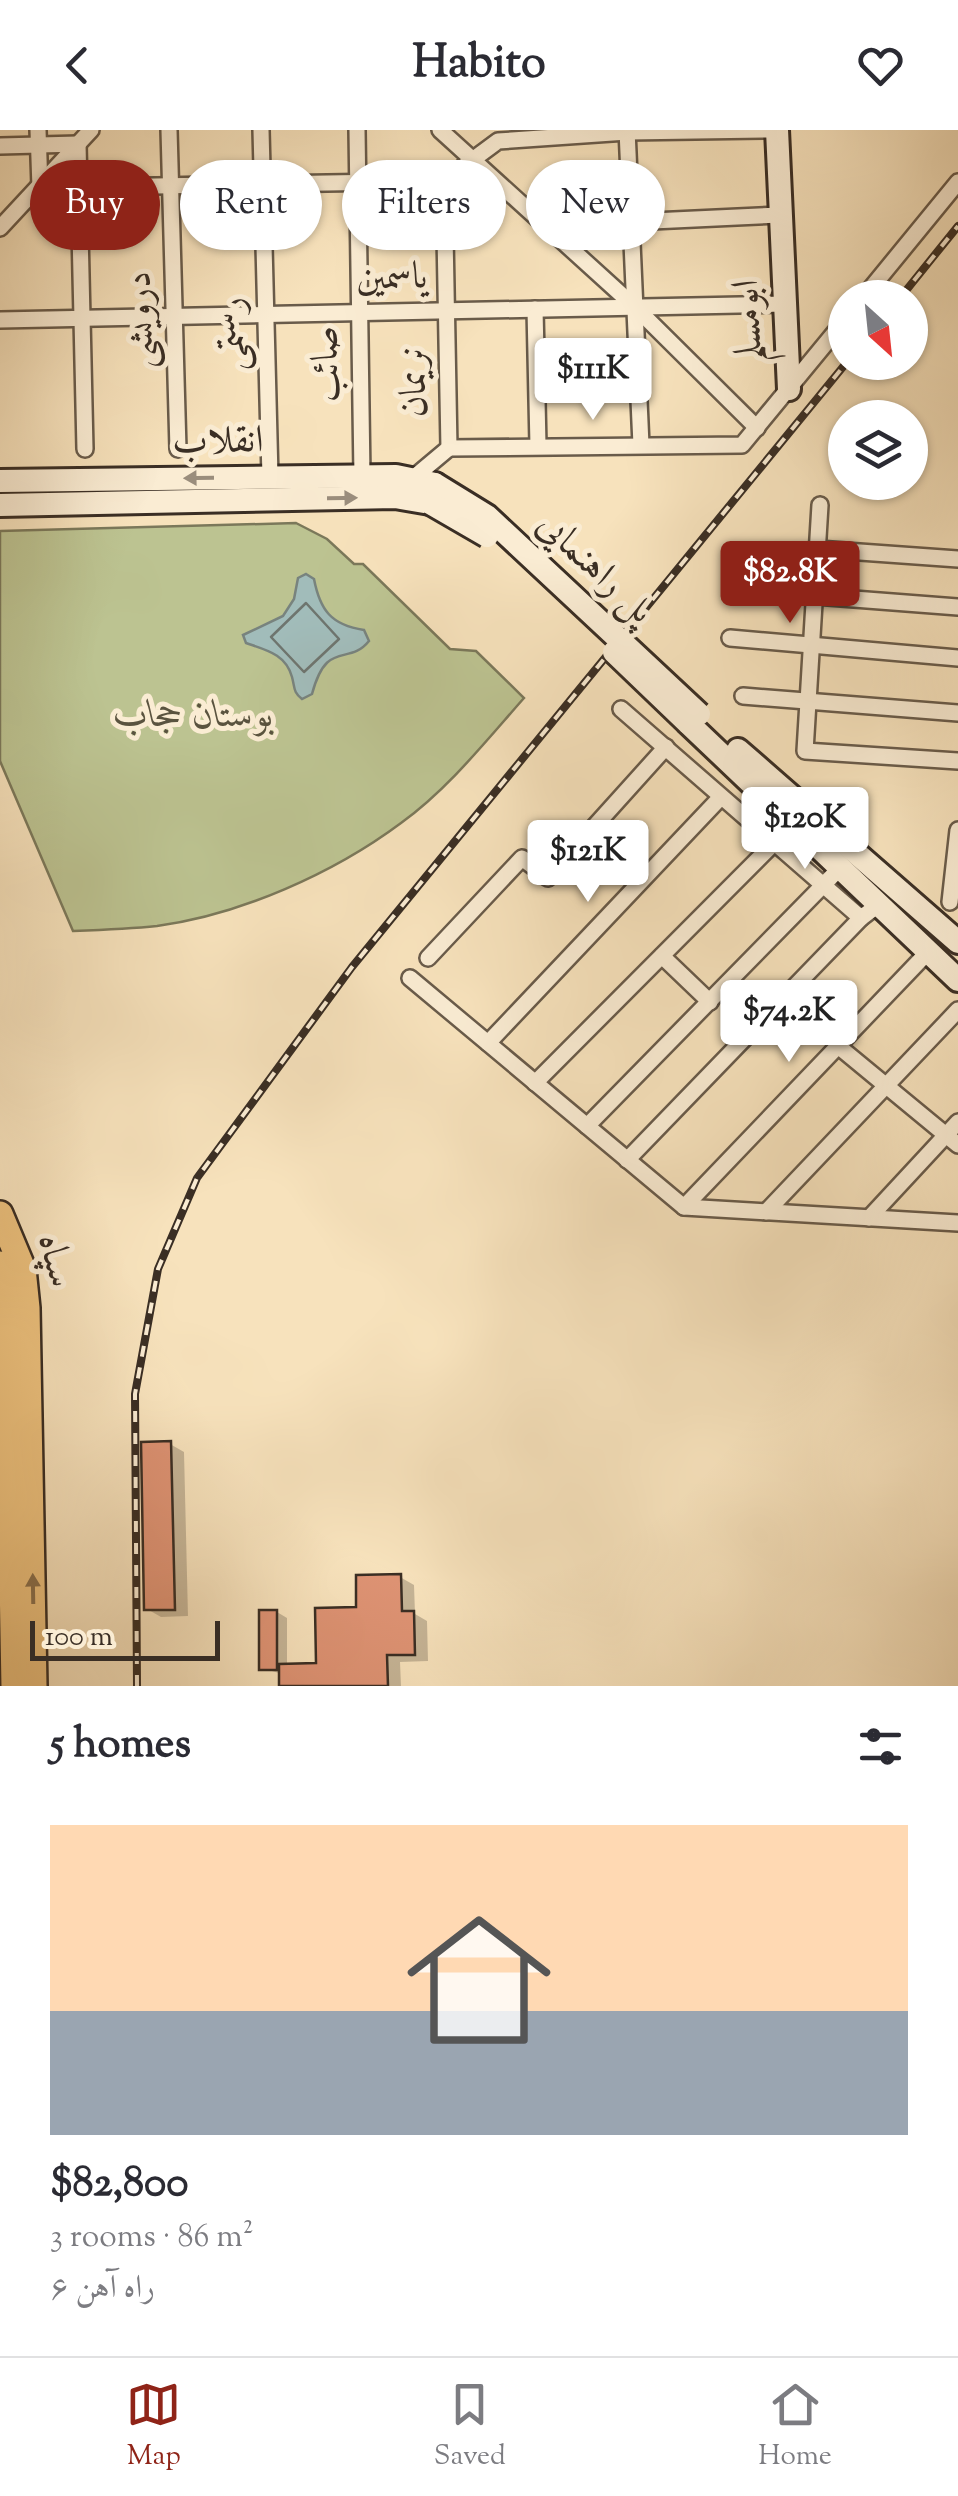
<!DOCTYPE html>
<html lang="en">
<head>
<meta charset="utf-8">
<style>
  body { margin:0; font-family:"Sorts Mill Goudy",Amiri,serif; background:#f7f7f7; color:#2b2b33; height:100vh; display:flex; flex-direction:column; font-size:38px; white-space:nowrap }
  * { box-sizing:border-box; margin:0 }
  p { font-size:32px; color:#7c7c81 }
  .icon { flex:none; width:55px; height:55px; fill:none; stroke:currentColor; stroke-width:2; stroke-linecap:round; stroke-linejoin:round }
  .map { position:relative; height:1556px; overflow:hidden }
  .side { display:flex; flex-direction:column; background:#fff; flex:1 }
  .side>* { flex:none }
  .hud { position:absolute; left:30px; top:30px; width:900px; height:90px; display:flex; gap:20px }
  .needle { width:65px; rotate:153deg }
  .controls { position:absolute; left:828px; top:150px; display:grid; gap:20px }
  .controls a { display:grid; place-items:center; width:100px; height:100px; border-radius:50%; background:#fff; box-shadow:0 2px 8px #0004; font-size:50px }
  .scale { position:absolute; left:30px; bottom:25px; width:190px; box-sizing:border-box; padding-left:10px; border:5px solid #3a2e24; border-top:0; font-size:28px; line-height:35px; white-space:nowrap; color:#3a2e24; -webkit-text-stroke:8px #faecd3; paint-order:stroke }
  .price { position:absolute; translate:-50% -85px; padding:0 22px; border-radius:10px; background:#fff; color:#222; font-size:32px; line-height:65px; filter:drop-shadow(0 2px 5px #0008) }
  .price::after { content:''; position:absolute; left:50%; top:60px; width:30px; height:22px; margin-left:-15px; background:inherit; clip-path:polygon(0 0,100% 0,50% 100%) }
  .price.current { background:#8f2418; color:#fff }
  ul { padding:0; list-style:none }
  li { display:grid; align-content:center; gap:20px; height:530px; padding:0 50px }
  li span { display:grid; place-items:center; height:310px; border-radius:0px; color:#555 }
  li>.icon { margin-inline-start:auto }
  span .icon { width:180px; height:180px; fill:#fffc; stroke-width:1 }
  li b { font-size:42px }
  h2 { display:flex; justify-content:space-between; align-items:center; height:120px; padding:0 50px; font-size:42px }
  .tag { padding:0 35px; border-radius:45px; background:#fff; box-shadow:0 2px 8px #0004; font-size:35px; line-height:90px }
  .tag.current { background:#8f2418; color:#fff }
  header { display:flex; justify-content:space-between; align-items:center; height:130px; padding:0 50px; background:#fff; font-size:45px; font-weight:800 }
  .dock { display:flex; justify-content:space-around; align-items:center; height:140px; border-top:2px solid #e1e1e2; background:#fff; font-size:28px; color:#7c7c81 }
  .dock a { display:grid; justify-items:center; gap:5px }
  .dock .current { color:#8f2418 }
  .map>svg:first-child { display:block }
  .green { fill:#bcc391; stroke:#7b785a; stroke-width:2.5 }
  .water { fill:#a1bcba; stroke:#78837e; stroke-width:2.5 }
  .shadow { fill:#0003 }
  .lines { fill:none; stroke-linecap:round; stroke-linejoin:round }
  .shore { stroke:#6e756f; stroke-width:2.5 }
  .building { fill:#de9374; stroke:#3a2e24; stroke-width:2.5 }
  .street-casing { stroke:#695b4a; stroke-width:20 }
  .secondary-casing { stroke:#3a2e24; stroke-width:28 }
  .primary-casing { stroke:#3a2e24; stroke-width:30 }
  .street { stroke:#faecd3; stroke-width:15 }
  .secondary { stroke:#faecd3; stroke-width:22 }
  .primary { stroke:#ecc17e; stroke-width:25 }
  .rail-casing { stroke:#3a2e24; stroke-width:8 }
  .rail { stroke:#faecd3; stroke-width:4; stroke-dasharray:11; stroke-linecap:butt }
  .secondary-bridge-casing { stroke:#3a2e24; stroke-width:28; stroke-linecap:butt }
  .secondary-bridge { stroke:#faecd3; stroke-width:22 }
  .oneway { fill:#9a8d7c }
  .oneway2 { fill:#8a704c }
  .labels { text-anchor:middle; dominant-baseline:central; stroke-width:10; stroke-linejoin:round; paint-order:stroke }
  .street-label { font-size:38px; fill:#3a2e24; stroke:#faecd3 }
  .park-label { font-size:38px; font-style:italic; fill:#5a533f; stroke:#faecd3 }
</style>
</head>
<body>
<header><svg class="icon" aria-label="back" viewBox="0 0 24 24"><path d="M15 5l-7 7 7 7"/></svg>Habito<svg class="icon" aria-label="heart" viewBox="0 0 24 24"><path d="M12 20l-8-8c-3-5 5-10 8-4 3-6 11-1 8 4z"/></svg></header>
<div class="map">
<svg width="958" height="1556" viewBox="0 0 958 1556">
  <rect width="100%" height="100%" fill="#f7e2bc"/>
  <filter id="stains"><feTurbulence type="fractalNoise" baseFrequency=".002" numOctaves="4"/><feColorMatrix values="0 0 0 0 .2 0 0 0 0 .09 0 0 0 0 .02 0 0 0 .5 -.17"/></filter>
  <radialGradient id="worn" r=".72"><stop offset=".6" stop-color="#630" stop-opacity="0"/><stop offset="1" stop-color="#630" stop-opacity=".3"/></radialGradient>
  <!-- green -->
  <path class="green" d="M296 393 327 409 354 434H363L450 519 476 521 524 568C486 611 448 659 401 693 334 743 240 785 157 796 129 799 101 800 73 801L0 631V401Z"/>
  <!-- water -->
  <path class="water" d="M306 444 314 449C320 480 331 495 364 500L369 511C348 537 327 508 312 564L302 569C293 562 295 558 292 547 286 524 266 520 246 513L243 505 283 486 294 469 298 448Z"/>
  <!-- shadow -->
  <g class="shadow">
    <polygon points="170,1314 184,1322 188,1486 161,1487 147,1479"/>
    <polygon points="400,1447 414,1455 415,1484 427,1491 428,1531 400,1532 401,1556 282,1556 282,1544 262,1538 277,1482 287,1488 287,1536 318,1536 359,1479"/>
  </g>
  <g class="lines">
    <!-- shore -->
    <polygon class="shore" points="306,473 339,509 304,542 271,507"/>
  </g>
  <!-- building -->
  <g class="building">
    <polygon points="171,1311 175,1480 144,1480 141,1312"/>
    <polygon points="401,1444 402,1481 414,1481 415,1525 387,1525 388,1556 279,1556 279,1534 316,1533 315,1478 356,1477 356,1445"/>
    <rect x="259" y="1480" width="18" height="60"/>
  </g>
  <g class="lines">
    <defs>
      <g id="street">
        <polyline points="38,0 40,58 444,51"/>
        <polyline points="169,0 178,319"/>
        <polyline points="261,0 270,347"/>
        <polyline points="357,0 362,346"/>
        <polyline points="440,0 635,177 757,298"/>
        <polyline points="627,0 641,315"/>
        <polyline points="78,14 85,319"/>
        <polyline points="0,16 78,14"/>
        <polyline points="631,92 780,85"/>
        <polyline points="0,98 91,0"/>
        <polyline points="863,168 958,52"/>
        <polyline points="535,179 538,316"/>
        <polyline points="0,190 785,174"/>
        <polyline points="449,318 444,51 498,11 627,2 769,0"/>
        <polyline points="449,318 742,315 845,190"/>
        <polyline points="412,349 449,318"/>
        <polyline points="820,375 805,621 958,631"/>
        <polyline points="818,419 958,429"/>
        <polyline points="815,466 958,477"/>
        <polyline points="730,508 958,528"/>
        <polyline points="743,566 958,583"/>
        <polyline points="621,579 861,788 878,775"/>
        <polyline points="950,772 958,700"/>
        <polyline points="662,826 710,872"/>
        <polyline points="428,828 522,728 548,748 666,617"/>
        <polyline points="410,848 684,1077 958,1093"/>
        <polyline points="488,913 720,668"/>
        <polyline points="838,916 958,1015"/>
        <polyline points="535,953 793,694"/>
        <polyline points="587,996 839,739"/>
        <polyline points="627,1030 861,788"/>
        <polyline points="684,1077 927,823"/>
        <polyline points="766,1082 958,880"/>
        <polyline points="869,1088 958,992"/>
      </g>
      <g id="secondary">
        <polyline points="777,0 789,259"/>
        <polyline points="0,351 396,346 435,354"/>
        <polyline points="0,375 395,367 430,373"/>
        <polyline points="688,593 958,850"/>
        <polyline points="738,620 958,812"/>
      </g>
      <g id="primary">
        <polyline points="0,1084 23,1139 27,1178 34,1556"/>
        <polyline points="0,1134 7,1179 14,1556"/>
      </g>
    </defs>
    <!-- street casing -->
    <use href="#street" class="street-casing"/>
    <!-- secondary casing -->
    <use href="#secondary" class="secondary-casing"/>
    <!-- primary casing -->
    <use href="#primary" class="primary-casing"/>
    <!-- street -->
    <use href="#street" class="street"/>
    <!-- secondary -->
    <use href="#secondary" class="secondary"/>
    <!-- primary -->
    <use href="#primary" class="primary"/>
    <defs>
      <g id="rail">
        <polyline points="900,168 958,96"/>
        <polyline points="137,1556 135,1264 158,1139 197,1048 352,837 847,232"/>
      </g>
    </defs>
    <!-- rail casing -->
    <use href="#rail" class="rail-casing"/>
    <!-- rail -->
    <use href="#rail" class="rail"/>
    <defs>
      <g id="secondary-bridge">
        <polyline points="435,354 487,386 699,584"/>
        <polyline points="430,373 487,406"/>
        <polyline points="614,522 688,593"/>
      </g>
    </defs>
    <!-- secondary-bridge casing -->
    <use href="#secondary-bridge" class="secondary-bridge-casing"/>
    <!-- secondary-bridge -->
    <use href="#secondary-bridge" class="secondary-bridge"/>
  </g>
  <!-- one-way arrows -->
  <defs><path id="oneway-solid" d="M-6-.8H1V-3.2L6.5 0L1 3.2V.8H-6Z" transform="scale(2.5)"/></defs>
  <g class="oneway">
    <use href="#oneway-solid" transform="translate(199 348) rotate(179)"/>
    <use href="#oneway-solid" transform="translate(342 368) rotate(-1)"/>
  </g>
  <use class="oneway2" href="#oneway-solid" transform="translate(33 1459) rotate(-91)"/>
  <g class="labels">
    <!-- street labels -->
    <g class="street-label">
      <text transform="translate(392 149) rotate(-1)">یاسمین</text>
      <text transform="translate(142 190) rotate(-92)">درویشی</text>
      <text transform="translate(750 191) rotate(-93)">ابومسلم</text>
      <text transform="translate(234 204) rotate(-91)">رستمی</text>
      <text transform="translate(328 234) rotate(-91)">صائب</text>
      <text transform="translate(416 252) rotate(-91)">نریمان</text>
      <text transform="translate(218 313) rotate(-1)">انقلاب</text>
      <text transform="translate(594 439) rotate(43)">پل راهنمایی</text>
      <text transform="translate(54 1131) rotate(77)">سپاه</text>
    </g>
    <!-- park labels -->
    <g class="park-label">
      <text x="194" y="587">بوستان حجاب</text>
    </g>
  </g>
  <rect width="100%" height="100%" filter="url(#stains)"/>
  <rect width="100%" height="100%" fill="url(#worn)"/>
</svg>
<div class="controls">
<a><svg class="needle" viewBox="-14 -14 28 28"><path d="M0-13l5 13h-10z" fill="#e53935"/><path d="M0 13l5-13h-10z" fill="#7c7c81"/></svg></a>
<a><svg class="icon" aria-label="layers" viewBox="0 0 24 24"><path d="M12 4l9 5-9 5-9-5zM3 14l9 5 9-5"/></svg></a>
</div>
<div class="scale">100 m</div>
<b class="price" style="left:593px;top:293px">$111K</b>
<b class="price current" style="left:790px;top:496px">$82.8K</b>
<b class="price" style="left:805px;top:742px">$120K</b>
<b class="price" style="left:588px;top:775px">$121K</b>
<b class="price" style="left:789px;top:935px">$74.2K</b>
<div class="hud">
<a class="tag current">Buy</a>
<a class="tag">Rent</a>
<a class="tag">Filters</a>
<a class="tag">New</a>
</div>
</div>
<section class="side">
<h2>5 homes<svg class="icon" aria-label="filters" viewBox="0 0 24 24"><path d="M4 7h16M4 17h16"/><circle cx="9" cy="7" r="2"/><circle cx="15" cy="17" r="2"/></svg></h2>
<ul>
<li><span style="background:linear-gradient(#ffd9b3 60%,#9aa5b1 0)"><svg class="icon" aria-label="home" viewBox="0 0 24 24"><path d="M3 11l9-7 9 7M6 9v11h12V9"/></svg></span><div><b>$82,800</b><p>3 rooms · 86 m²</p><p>راه آهن ۶</p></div></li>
</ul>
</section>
<nav class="dock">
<a class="current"><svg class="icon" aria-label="map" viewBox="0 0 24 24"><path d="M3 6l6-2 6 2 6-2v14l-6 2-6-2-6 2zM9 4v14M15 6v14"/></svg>Map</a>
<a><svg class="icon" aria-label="saved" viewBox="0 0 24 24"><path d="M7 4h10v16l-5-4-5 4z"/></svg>Saved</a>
<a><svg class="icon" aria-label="home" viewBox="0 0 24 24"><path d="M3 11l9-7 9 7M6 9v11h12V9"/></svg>Home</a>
</nav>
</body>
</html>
